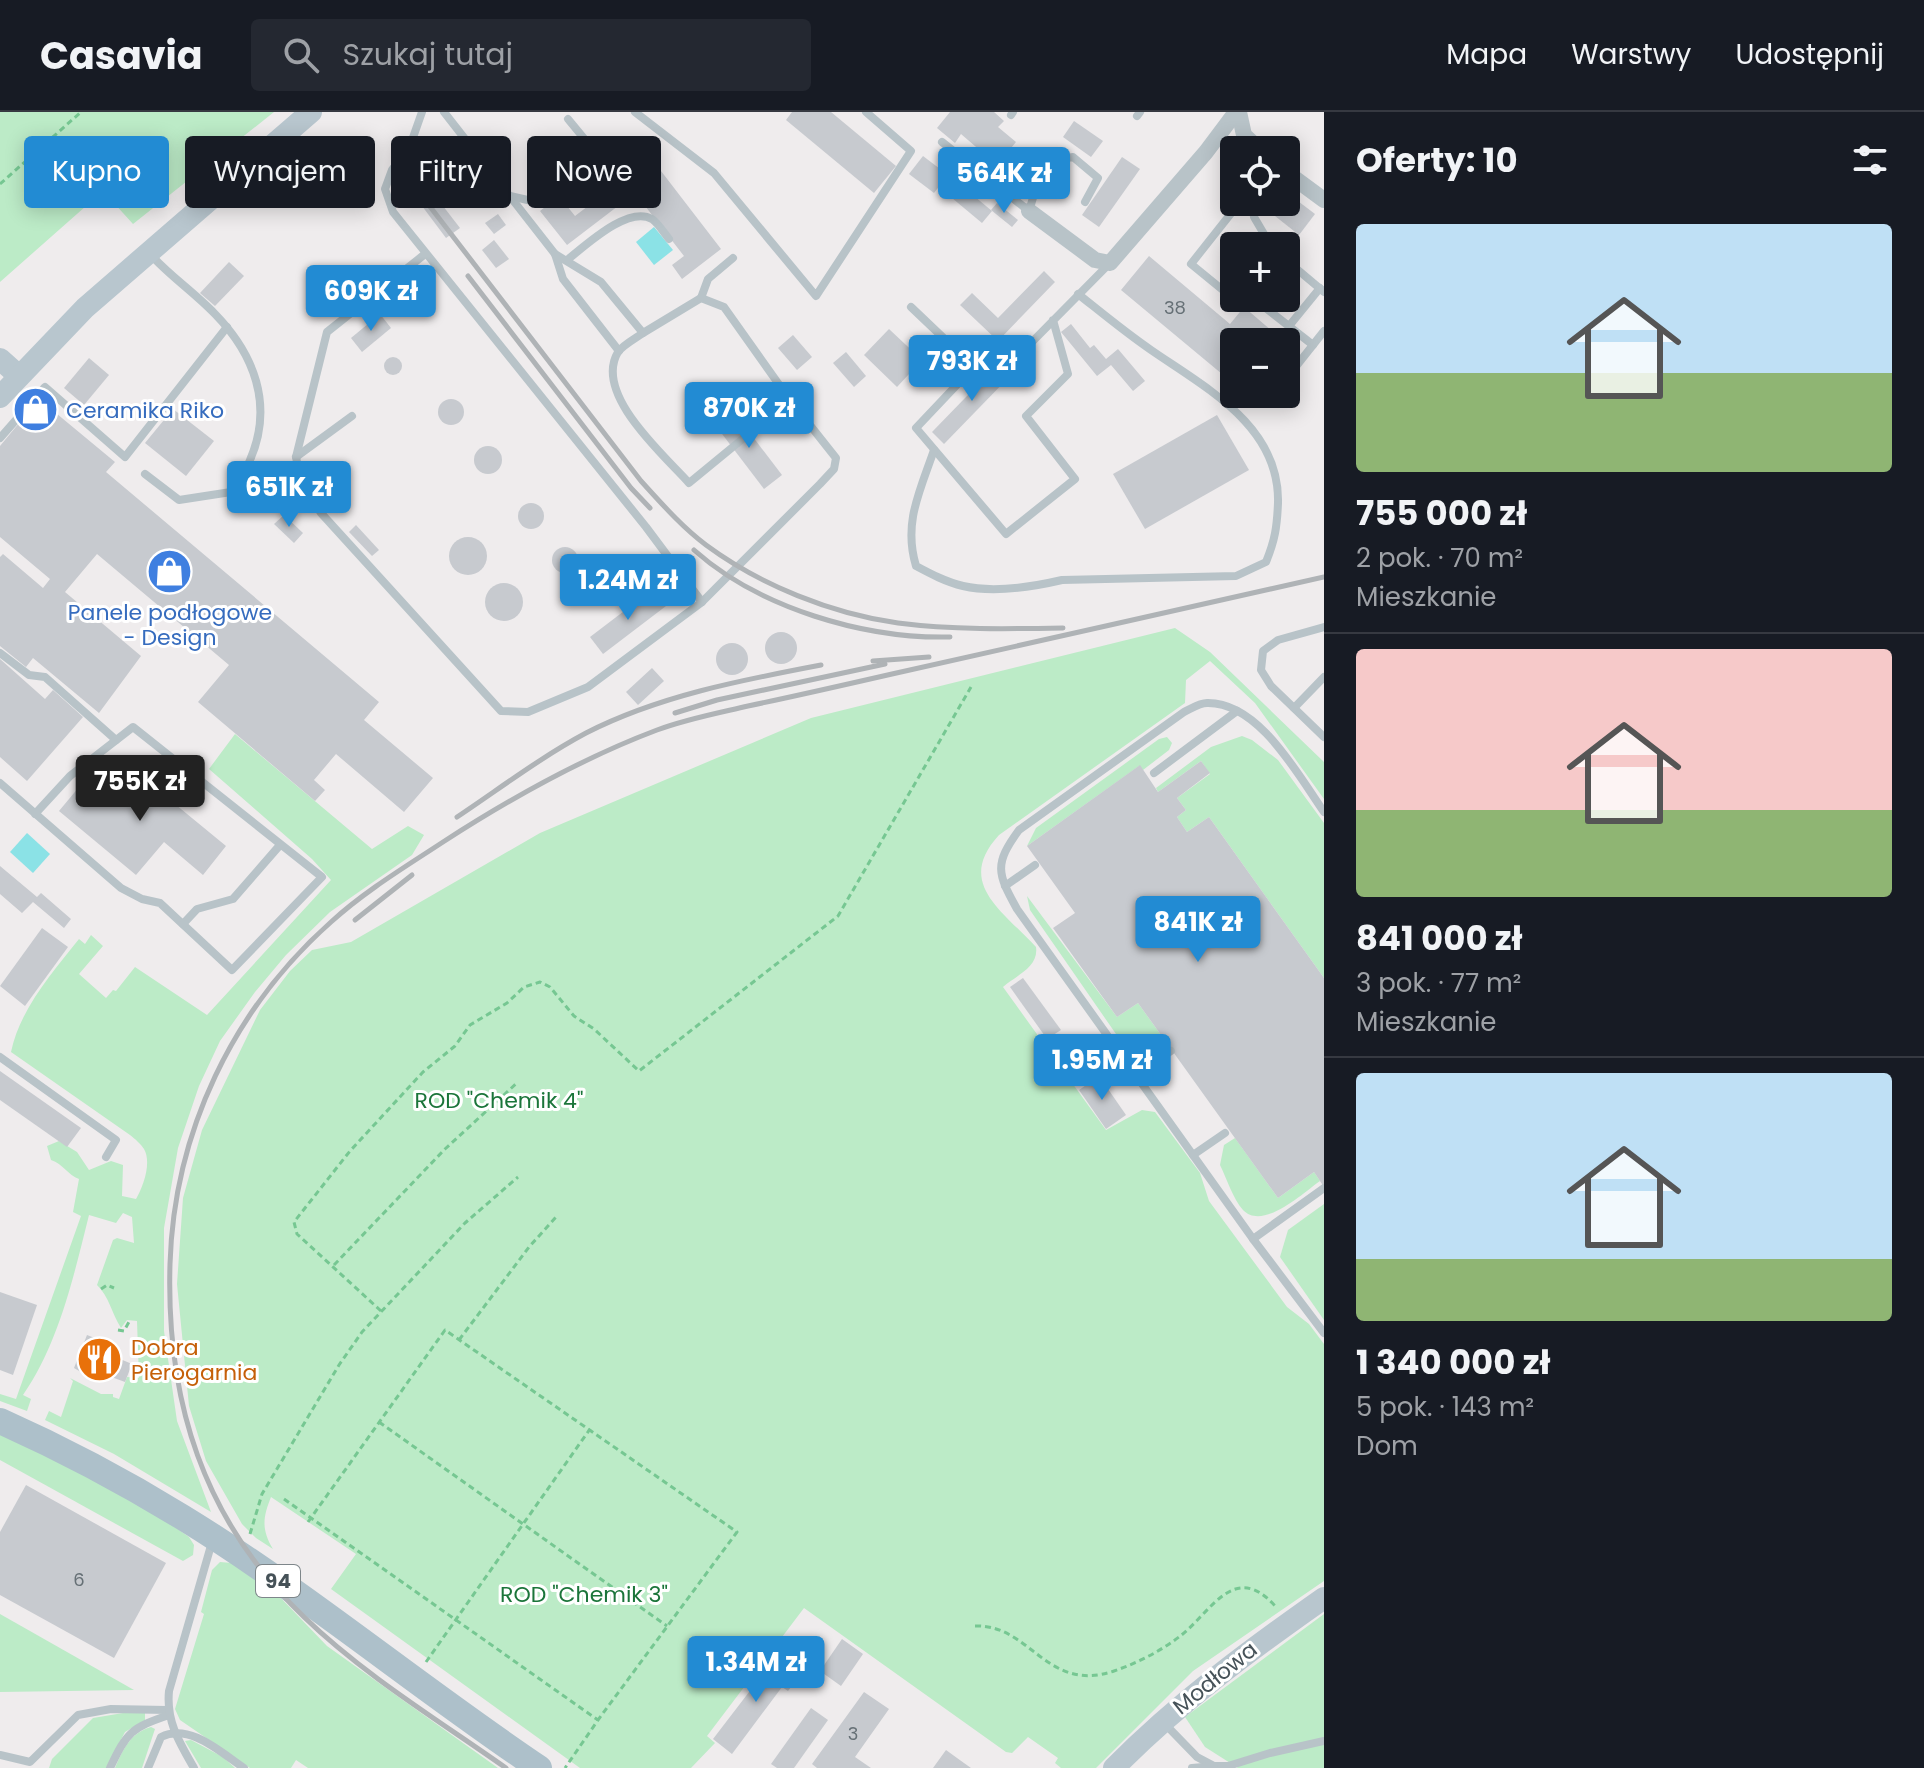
<!DOCTYPE html>
<html lang="pl">
<head>
<meta charset="utf-8">
<style>
  body { margin:0; font-family:Poppins,sans-serif; background:#242831; color:#f1f3f6; height:100vh; display:flex; flex-direction:column; font-size:30px; white-space:nowrap }
  * { box-sizing:border-box; margin:0 }
  p { font-size:26px; color:#9ea1a6 }
  .icon { flex:none; width:44px; height:44px; fill:none; stroke:currentColor; stroke-width:2; stroke-linecap:round; stroke-linejoin:round }
  .map { position:relative; flex:1; overflow:hidden }
  .side { display:flex; flex-direction:column; background:#171b24; width:600px }
  .side>* { flex:none }
  .guide { position:absolute; left:24px; top:24px; width:760px; height:72px; display:flex; gap:16px }
  .controls { position:absolute; left:1220px; top:24px; display:grid; gap:16px }
  .controls a { display:grid; place-items:center; width:80px; height:80px; border-radius:8px; background:#171b24; box-shadow:0 4px 20px #0003; font-size:40px }
  .price { position:absolute; translate:-50% -68px; padding:0 18px; border-radius:8px; background:#228bd3; color:#fff; font-size:26px; line-height:52px; filter:drop-shadow(0 2px 4px #0008) }
  .price::after { content:''; position:absolute; left:50%; top:48px; width:24px; height:18px; margin-left:-12px; background:inherit; clip-path:polygon(0 0,100% 0,50% 100%) }
  .price.selected { background:#222; color:#fff }
  ul { padding:0; list-style:none }
  li { display:grid; align-content:center; gap:16px; height:424px; padding:0 32px }
  li+li { border-top:2px solid #363941 }
  li span { display:grid; place-items:center; height:248px; border-radius:8px; color:#555 }
  li>.icon { margin-inline-start:auto }
  span .icon { width:144px; height:144px; fill:#fffc; stroke-width:1 }
  li b { font-size:34px }
  h2 { display:flex; justify-content:space-between; align-items:center; height:96px; padding:0 32px; font-size:34px }
  .chip { padding:0 28px; border-radius:8px; background:#171b24; box-shadow:0 4px 20px #0003; font-size:28px; line-height:72px }
  .chip.selected { background:#228bd3; color:#fff }
  header { display:flex; align-items:center; gap:48px; box-sizing:border-box; height:112px; padding:0 40px; background:#171b24; border-bottom:2px solid #363941 }
  header strong { font-size:38px }
  nav { display:flex; gap:44px; margin-inline-start:auto; font-size:28px }
  .search { width:560px; height:72px; background:#242831; display:flex; align-items:center; gap:20px; box-sizing:border-box; padding:0 28px; border-radius:8px; color:#9ea1a6; font-size:30px }
  main { display:flex; flex:1; min-height:0 }
  .map>svg:first-child { display:block }
  .green { fill:#bcebc7 }
  .water { fill:#8be2e6 }
  .building { fill:#c7cacf }
  .lines { fill:none; stroke-linecap:round; stroke-linejoin:round }
  .path { stroke:#76c792; stroke-width:3; stroke-dasharray:6 4; stroke-linecap:butt }
  .lane { stroke:#b8c3c8; stroke-width:8 }
  .street { stroke:#b8c3c8; stroke-width:16 }
  .secondary { stroke:#b8c6ce; stroke-width:22 }
  .primary { stroke:#adc0ca; stroke-width:26 }
  .rail { stroke:#afb3b6; stroke-width:5 }
  .labels { text-anchor:middle; dominant-baseline:central; stroke-width:6; stroke-linejoin:round; paint-order:stroke }
  .number-label { font-size:18px; fill:#667076 }
  .shield { fill:#fff; stroke:#7e868a; stroke-width:2 }
  .shield-label { font-size:20px; font-weight:bold; fill:#465258 }
  .shop-label { font-size:22px; fill:#366cbe; stroke:#fff; text-anchor:start }
  .park-label { font-size:22px; fill:#1b753a; stroke:#fff }
  .food-label { font-size:22px; fill:#c56008; stroke:#fff; text-anchor:start }
  .street-label { font-size:22px; fill:#465258; stroke:#fff }
</style>
</head>
<body>
<header>
<strong>Casavia</strong>
<div class="search"><svg class="icon" aria-label="search" viewBox="0 0 24 24"><circle cx="10" cy="10" r="6"/><path d="M15 15l6 6"/></svg>Szukaj tutaj</div>
<nav><a>Mapa</a><a>Warstwy</a><a>Udostępnij</a></nav>
</header>
<main>
<div class="map">
<svg width="1324" height="1656" viewBox="0 0 1324 1656">
  <rect width="100%" height="100%" fill="#efeced"/>
  <!-- green -->
  <g class="green">
    <polygon points="0,0 274,0 133,112 103,79 0,170"/>
    <path d="M1175 516 1210 540 1324 650V687L1255 591 1210 549 1186 568 1185 591 999 723C955 771 1002 798 1036 835 1039 855 1017 863 1003 875L1106 1018 1142 998 1155 1000 1200 1061 1209 1089 1287 1195 1309 1212 1324 1232V1469L1193 1559 1096 1656H1061L1055 1651 1058 1646 1028 1625 1012 1641 1006 1640 804 1496 707 1624 715 1631 691 1656H580L331 1477 356 1442 271 1385C263 1405 261 1417 273 1437L256 1426 242 1412 206 1349 189 1294 177 1172 183 1086 202 1018 260 898 290 859 312 838 351 830 540 721 811 606Z"/>
    <path d="M235 622 372 737 408 714 424 723 412 743 330 800 286 843 255 880 220 929 199 974 178 1036 164 1116V1219L177 1309 211 1400 114 1342 45 1308 49 1299 61 1305 73 1269 70 1266 101 1282H113V1285L119 1287 127 1265 139 1266 137 1209 127 1208 121 1216C112 1202 109 1184 97 1173L113 1128 117 1126 134 1131 132 1105 123 1101 116 1111 89 1103C74 1163 59 1231 23 1283L31 1287 27 1299 0 1289V1282L16 1287 81 1104 73 1100 79 1067C68 1063 63 1052 51 1048L47 1034 59 1029 77 1040 89 1058 111 1049 123 1053 122 1084 136 1087C143 1075 152 1051 144 1037 141 1032 135 1027 130 1023L11 940C20 897 52 861 79 827L85 832 91 823 103 834 79 862 106 886 113 878 116 879 135 855 207 903 331 768 312 747 209 657Z"/>
    <polygon points="1242,624 1252,628 1278,648 1324,711 1324,866 1209,705 1187,720 1177,705 1186,698 1177,686 1210,662 1201,649 1158,680 1156,676 1211,635"/>
    <polygon points="1167,625 1172,631 1169,638 1143,658 1139,654 1027,734 1036,716 1159,627"/>
    <polygon points="1027,784 1117,905 1138,891 1166,930 1155,941 1145,944 1125,935 1030,798"/>
    <path d="M1235 1026 1278 1086 1314 1060 1320 1069C1303 1081 1263 1119 1243 1098 1233 1087 1227 1067 1220 1053L1224 1033Z"/>
    <polygon points="1324,1092 1324,1208 1280,1145 1288,1118"/>
    <polygon points="0,1320 61,1350 165,1408 189,1425 194,1433 193,1443 183,1449 0,1348"/>
    <polygon points="220,1450 232,1451 276,1481 327,1534 498,1656 308,1656 296,1648 291,1656 250,1656 180,1608 175,1597 204,1502 201,1500 212,1458"/>
    <polygon points="0,1502 134,1578 0,1580"/>
    <polygon points="1324,1502 1324,1656 1238,1656 1205,1635 1185,1605"/>
    <polygon points="129,1600 145,1601 145,1608 125,1620 106,1656 49,1656 52,1647 93,1606"/>
    <path d="M151 1615 155 1617 142 1656H115C123 1638 130 1621 151 1615Z"/>
    <polygon points="191,1628 223,1645 235,1656 201,1656 185,1629"/>
  </g>
  <!-- water -->
  <g class="water">
    <polygon points="654,115 673,138 654,153 636,130"/>
    <polygon points="27,721 50,742 33,761 10,740"/>
  </g>
  <!-- building -->
  <g class="building">
    <polygon points="792,0 831,0 896,54 874,81 786,8"/>
    <polygon points="950,0 994,0 1004,9 998,15 1016,30 997,53 961,22 955,31 937,16"/>
    <polygon points="1074,9 1103,29 1091,45 1063,25"/>
    <polygon points="923,44 948,63 934,81 909,62"/>
    <polygon points="1122,45 1140,57 1099,115 1082,103"/>
    <polygon points="651,46 721,137 682,167 672,153 684,144 635,81 567,133 540,99 559,84 575,104"/>
    <polygon points="426,72 460,116 446,126 413,82"/>
    <polygon points="962,74 992,99 982,111 952,86"/>
    <polygon points="1290,83 1315,102 1299,123 1275,104"/>
    <polygon points="997,91 1018,108 1012,115 991,98"/>
    <polygon points="498,102 506,113 494,122 485,111"/>
    <polygon points="494,128 509,147 496,156 482,138"/>
    <polygon points="1149,144 1230,212 1244,195 1285,230 1234,230 1234,272 1121,178"/>
    <polygon points="229,150 244,164 215,194 200,181"/>
    <polygon points="1044,159 1055,170 998,229 960,193 972,181 998,206"/>
    <polygon points="380,202 391,216 362,240 351,226"/>
    <polygon points="1071,212 1090,236 1094,233 1106,247 1118,237 1145,269 1133,279 1111,253 1097,264 1061,220"/>
    <polygon points="889,217 922,248 897,275 864,243"/>
    <polygon points="793,223 812,245 797,258 778,236"/>
    <polygon points="846,240 866,264 854,275 833,251"/>
    <circle cx="393" cy="254" r="9"/>
    <polygon points="89,246 109,263 84,293 64,276"/>
    <polygon points="1000,250 1012,262 944,332 932,320"/>
    <circle cx="451" cy="300" r="13"/>
    <polygon points="39,287 115,350 106,360 379,590 364,608 433,666 404,700 336,642 314,668 325,678 315,689 198,590 229,553 97,442 65,480 141,544 99,601 33,546 26,555 0,534 0,445 3,442 43,476 50,467 0,425 0,334"/>
    <polygon points="173,297 214,329 186,364 145,331"/>
    <polygon points="734,300 782,363 764,377 716,314"/>
    <polygon points="1217,303 1249,358 1145,417 1113,362"/>
    <circle cx="488" cy="348" r="14"/>
    <circle cx="531" cy="404" r="13"/>
    <polygon points="284,403 303,421 294,431 274,412"/>
    <polygon points="356,413 379,438 372,444 349,420"/>
    <circle cx="468" cy="444" r="19"/>
    <circle cx="565" cy="448" r="13"/>
    <circle cx="504" cy="490" r="19"/>
    <polygon points="653,477 666,494 603,542 590,525"/>
    <circle cx="781" cy="536" r="16"/>
    <circle cx="732" cy="547" r="16"/>
    <polygon points="0,547 45,587 53,578 83,605 27,669 0,645"/>
    <polygon points="652,556 664,569 638,593 626,580"/>
    <polygon points="1201,649 1210,661 1177,686 1186,698 1177,705 1187,720 1209,705 1324,866 1324,1075 1314,1060 1278,1086 1138,891 1117,905 1053,816 1075,801 1027,734 1140,653 1158,680"/>
    <polygon points="125,651 226,734 203,763 164,730 136,763 59,699 79,675 95,688"/>
    <polygon points="0,754 37,785 41,781 71,807 64,816 33,790 22,801 0,782"/>
    <polygon points="42,816 68,835 25,894 0,874"/>
    <polygon points="1023,866 1061,918 1047,927 1010,875"/>
    <polygon points="0,959 81,1016 67,1035 0,988"/>
    <polygon points="1099,964 1126,1003 1106,1017 1079,978"/>
    <polygon points="0,1180 37,1193 13,1263 0,1258"/>
    <polygon points="87,1223 113,1233 111,1238 115,1240 113,1244 132,1252 125,1270 106,1263 104,1267 94,1264 93,1267 74,1256"/>
    <polygon points="26,1373 166,1451 114,1546 0,1483 0,1420"/>
    <polygon points="842,1527 863,1542 841,1574 820,1559"/>
    <polygon points="776,1545 800,1563 788,1579 782,1575 732,1642 713,1627"/>
    <polygon points="864,1580 889,1597 855,1645 871,1656 817,1656 812,1652"/>
    <polygon points="811,1596 828,1608 794,1656 777,1656 771,1652"/>
    <polygon points="946,1638 957,1646 971,1656 933,1656"/>
  </g>
  <g class="lines">
    <!-- path -->
    <g class="path">
      <polyline points="0,72 81,0"/>
      <polyline points="334,1153 445,1037 518,970"/>
      <polyline points="101,1177 107,1173 114,1176"/>
      <polyline points="381,1199 297,1122 294,1110 350,1039 423,960 455,934 470,913 507,891 524,875 540,870 550,875 574,904 594,917 639,959 838,804 971,575"/>
      <polyline points="118,1218 124,1219 130,1208"/>
      <polyline points="459,1228 529,1135 557,1104"/>
      <polyline points="379,1310 667,1514"/>
      <polyline points="284,1387 598,1608"/>
      <polyline points="308,1410 445,1218 737,1420 598,1608 565,1656"/>
      <polyline points="250,1422 262,1382 339,1253 362,1220 465,1111 518,1065"/>
      <path d="M975 1514C1031 1512 1046 1582 1114 1559 1137 1551 1159 1540 1179 1525 1211 1501 1234 1447 1276 1495"/>
      <polyline points="426,1550 590,1317"/>
    </g>
    <!-- lane -->
    <g class="lane">
      <polyline points="422,0 410,34 392,58 385,77 393,100 646,415 702,490"/>
      <polyline points="635,0 714,61 816,184 911,39 866,0"/>
      <polyline points="1011,3 1013,0"/>
      <polyline points="1137,4 1140,0"/>
      <path d="M942 30 1029 99C1038 71 1039 49 1073 45L1098 66 1085 90"/>
      <polyline points="510,84 532,89 596,41 568,7"/>
      <polyline points="1252,90 1254,105 1271,134"/>
      <polyline points="425,142 327,220 296,345 301,370 321,401 501,599 528,600 588,575 702,490 820,372 834,357 836,346 790,288 724,195 701,186 643,221 601,170 555,142 444,0"/>
      <polyline points="555,142 563,167 619,239"/>
      <path d="M567 148C585 134 628 93 652 107 658 111 664 121 669 127"/>
      <polyline points="1286,148 1324,180"/>
      <polyline points="701,186 708,167 733,146"/>
      <polyline points="1237,186 1235,188 1191,152 1240,90"/>
      <polyline points="1253,186 1313,233"/>
      <polyline points="911,195 974,255"/>
      <polyline points="1053,208 1068,262 1026,304 1075,367 1006,422 916,316 987,241 1029,233 1110,151"/>
      <polyline points="1289,214 1320,176"/>
      <path d="M643 221C636 226 623 233 618 240 593 282 664 343 689 371L790 288"/>
      <polyline points="1286,267 1324,219"/>
      <polyline points="1269,288 1274,282"/>
      <polyline points="0,326 45,275 125,345 227,215"/>
      <path d="M934 338C920 379 903 411 916 454 931 462 946 470 963 474 993 481 1032 475 1062 468L1236 464 1266 450C1275 428 1277 415 1278 391 1280 314 1206 276 1151 238 1126 221 1102 201 1078 182"/>
      <polyline points="296,345 352,304"/>
      <path d="M145 362 179 388 231 380C237 369 246 359 250 348 274 293 254 242 215 202 195 181 170 164 151 143"/>
      <polyline points="1324,515 1278,528 1263,539 1261,558 1271,574 1324,625"/>
      <polyline points="0,541 29,563 45,565 116,628"/>
      <polyline points="1294,596 1324,565"/>
      <polyline points="1154,661 1237,599"/>
      <polyline points="0,671 121,776 142,787 160,791 232,858 322,765 133,615 70,664 35,702"/>
      <path d="M1324 700C1298 663 1259 590 1207 591 1199 591 1191 597 1184 600L1019 718C994 752 997 761 1017 797L1253 1127 1324 1221"/>
      <polyline points="1005,774 1035,753"/>
      <polyline points="183,812 197,797 233,787 280,733"/>
      <polyline points="0,945 116,1028 106,1045"/>
      <polyline points="1135,963 1171,939"/>
      <polyline points="1193,1043 1225,1021"/>
      <polyline points="1253,1127 1324,1076"/>
      <polyline points="1163,1610 1197,1645 1214,1654 1228,1654 1270,1641 1324,1629"/>
      <polyline points="0,1643 30,1650 78,1603 111,1597 167,1598"/>
      <path d="M110 1656C127 1620 131 1616 169 1603"/>
      <path d="M148 1656 161 1625C190 1611 220 1640 244 1656"/>
      <path d="M194 1656C179 1630 166 1609 169 1579L212 1430"/>
      <polyline points="1192,1656 1214,1654"/>
    </g>
    <!-- street -->
    <g class="street">
      <polyline points="1239,0 1244,23 1260,38"/>
      <polyline points="1286,60 1324,88"/>
      <polyline points="1029,99 1095,148 1110,151 1206,40 1236,0"/>
    </g>
    <!-- secondary -->
    <g class="secondary">
      <polyline points="0,247 19,264"/>
      <polyline points="0,285 85,196 311,0"/>
      <path d="M1114 1656C1178 1591 1250 1538 1324 1486"/>
    </g>
    <!-- primary -->
    <path class="primary" d="M0 1309C63 1337 123 1369 182 1405 306 1481 418 1575 539 1656"/>
    <!-- rail -->
    <g class="rail">
      <path d="M428 92 641 369C662 392 682 415 706 433 760 473 832 502 898 511 952 518 1008 517 1063 516"/>
      <polyline points="468,164 631,376 650,396"/>
      <path d="M694 438C759 496 864 527 950 525"/>
      <polyline points="873,549 929,545"/>
      <polyline points="675,601 717,588 885,552"/>
      <path d="M457 705C499 677 541 645 586 621 658 584 742 568 821 553"/>
      <polyline points="355,808 412,763"/>
      <path d="M506 1656C438 1608 364 1563 304 1505 203 1408 166 1289 170 1152 174 1020 233 897 331 810 365 779 405 755 443 730 511 686 580 647 657 618 686 607 718 601 748 594 796 584 844 573 892 562 1036 530 1180 497 1324 465"/>
    </g>
  </g>
  <!-- icons -->
  <defs>
    <symbol id="shop-disc" viewBox="-11 -11 22 22"><circle r="9.5" fill="#3f7fe0" stroke="#fff"/><path d="M-5-2.5h2.3a2.7 3.5 0 0 1 5.4 0H5L5.5 6h-11ZM-1.5-2.5h3a1.5 2.3 0 0 0-3 0Z" fill="#fff"/></symbol>
    <symbol id="restaurant-disc" viewBox="-11 -11 22 22"><circle r="9.5" fill="#e8710a" stroke="#fff"/><path d="M-5-6h1v4h1v-4h1v4h1v-4h1v5L-1.5 .5V6h-2V.5L-5-1ZM5-6V6H3V1.5H1.5Q1.5-4 5-6Z" fill="#fff"/></symbol>
  </defs>
  <g fill-rule="evenodd">
    <use href="#shop-disc" x="10" y="272" width="51" height="51"/>
    <use href="#shop-disc" x="144" y="434" width="51" height="51"/>
    <use href="#restaurant-disc" x="74" y="1222" width="51" height="51"/>
  </g>
  <g class="labels">
    <!-- number labels -->
    <g class="number-label">
      <text x="1175" y="195">38</text>
      <text x="79" y="1467">6</text>
      <text x="853" y="1621">3</text>
    </g>
    <!-- shield labels -->
    <rect class="shield" x="256" y="1453" width="44" height="32" rx="6"/>
    <g class="shield-label">
      <text x="278" y="1469">94</text>
    </g>
    <!-- shop labels -->
    <g class="shop-label">
      <text x="66" y="298">Ceramika Riko</text>
      <text x="170" y="500" text-anchor="middle">Panele podłogowe<tspan x="170" dy="25">- Design</tspan></text>
    </g>
    <!-- park labels -->
    <g class="park-label">
      <text x="499" y="988">ROD "Chemik 4"</text>
      <text x="584" y="1482">ROD "Chemik 3"</text>
    </g>
    <!-- food labels -->
    <g class="food-label">
      <text x="131" y="1235">Dobra<tspan x="131" dy="25">Pierogarnia</tspan></text>
    </g>
    <!-- street labels -->
    <g class="street-label">
      <text transform="translate(1215 1566) rotate(-39)">Modłowa</text>
    </g>
  </g>
</svg>
<div class="controls">
<a><svg class="icon" aria-label="locate" viewBox="0 0 24 24"><circle cx="12" cy="12" r="6"/><path d="M12 2v4M12 18v4M2 12h4M18 12h4"/></svg></a>
<a>+</a>
<a>−</a>
</div>
<b class="price" style="left:1004px;top:103px">564K zł</b>
<b class="price" style="left:371px;top:221px">609K zł</b>
<b class="price" style="left:972px;top:291px">793K zł</b>
<b class="price" style="left:749px;top:338px">870K zł</b>
<b class="price" style="left:289px;top:417px">651K zł</b>
<b class="price" style="left:628px;top:510px">1.24M zł</b>
<b class="price selected" style="left:140px;top:711px">755K zł</b>
<b class="price" style="left:1198px;top:852px">841K zł</b>
<b class="price" style="left:1102px;top:990px">1.95M zł</b>
<b class="price" style="left:756px;top:1592px">1.34M zł</b>
<div class="guide">
<a class="chip selected">Kupno</a>
<a class="chip">Wynajem</a>
<a class="chip">Filtry</a>
<a class="chip">Nowe</a>
</div>
</div>
<section class="side">
<h2>Oferty: 10<svg class="icon" aria-label="filters" viewBox="0 0 24 24"><path d="M4 7h16M4 17h16"/><circle cx="9" cy="7" r="2"/><circle cx="15" cy="17" r="2"/></svg></h2>
<ul>
<li><span style="background:linear-gradient(#bfe0f5 60%,#8fb573 0)"><svg class="icon" aria-label="home" viewBox="0 0 24 24"><path d="M3 11l9-7 9 7M6 9v11h12V9"/></svg></span><div><b>755 000 zł</b><p>2 pok. · 70 m²</p><p>Mieszkanie</p></div></li>
<li><span style="background:linear-gradient(#f6c9c9 65%,#8fb573 0)"><svg class="icon" aria-label="home" viewBox="0 0 24 24"><path d="M3 11l9-7 9 7M6 9v11h12V9"/></svg></span><div><b>841 000 zł</b><p>3 pok. · 77 m²</p><p>Mieszkanie</p></div></li>
<li><span style="background:linear-gradient(#bfe0f5 75%,#8fb573 0)"><svg class="icon" aria-label="home" viewBox="0 0 24 24"><path d="M3 11l9-7 9 7M6 9v11h12V9"/></svg></span><div><b>1 340 000 zł</b><p>5 pok. · 143 m²</p><p>Dom</p></div></li>
</ul>
</section>
</main>
</body>
</html>
